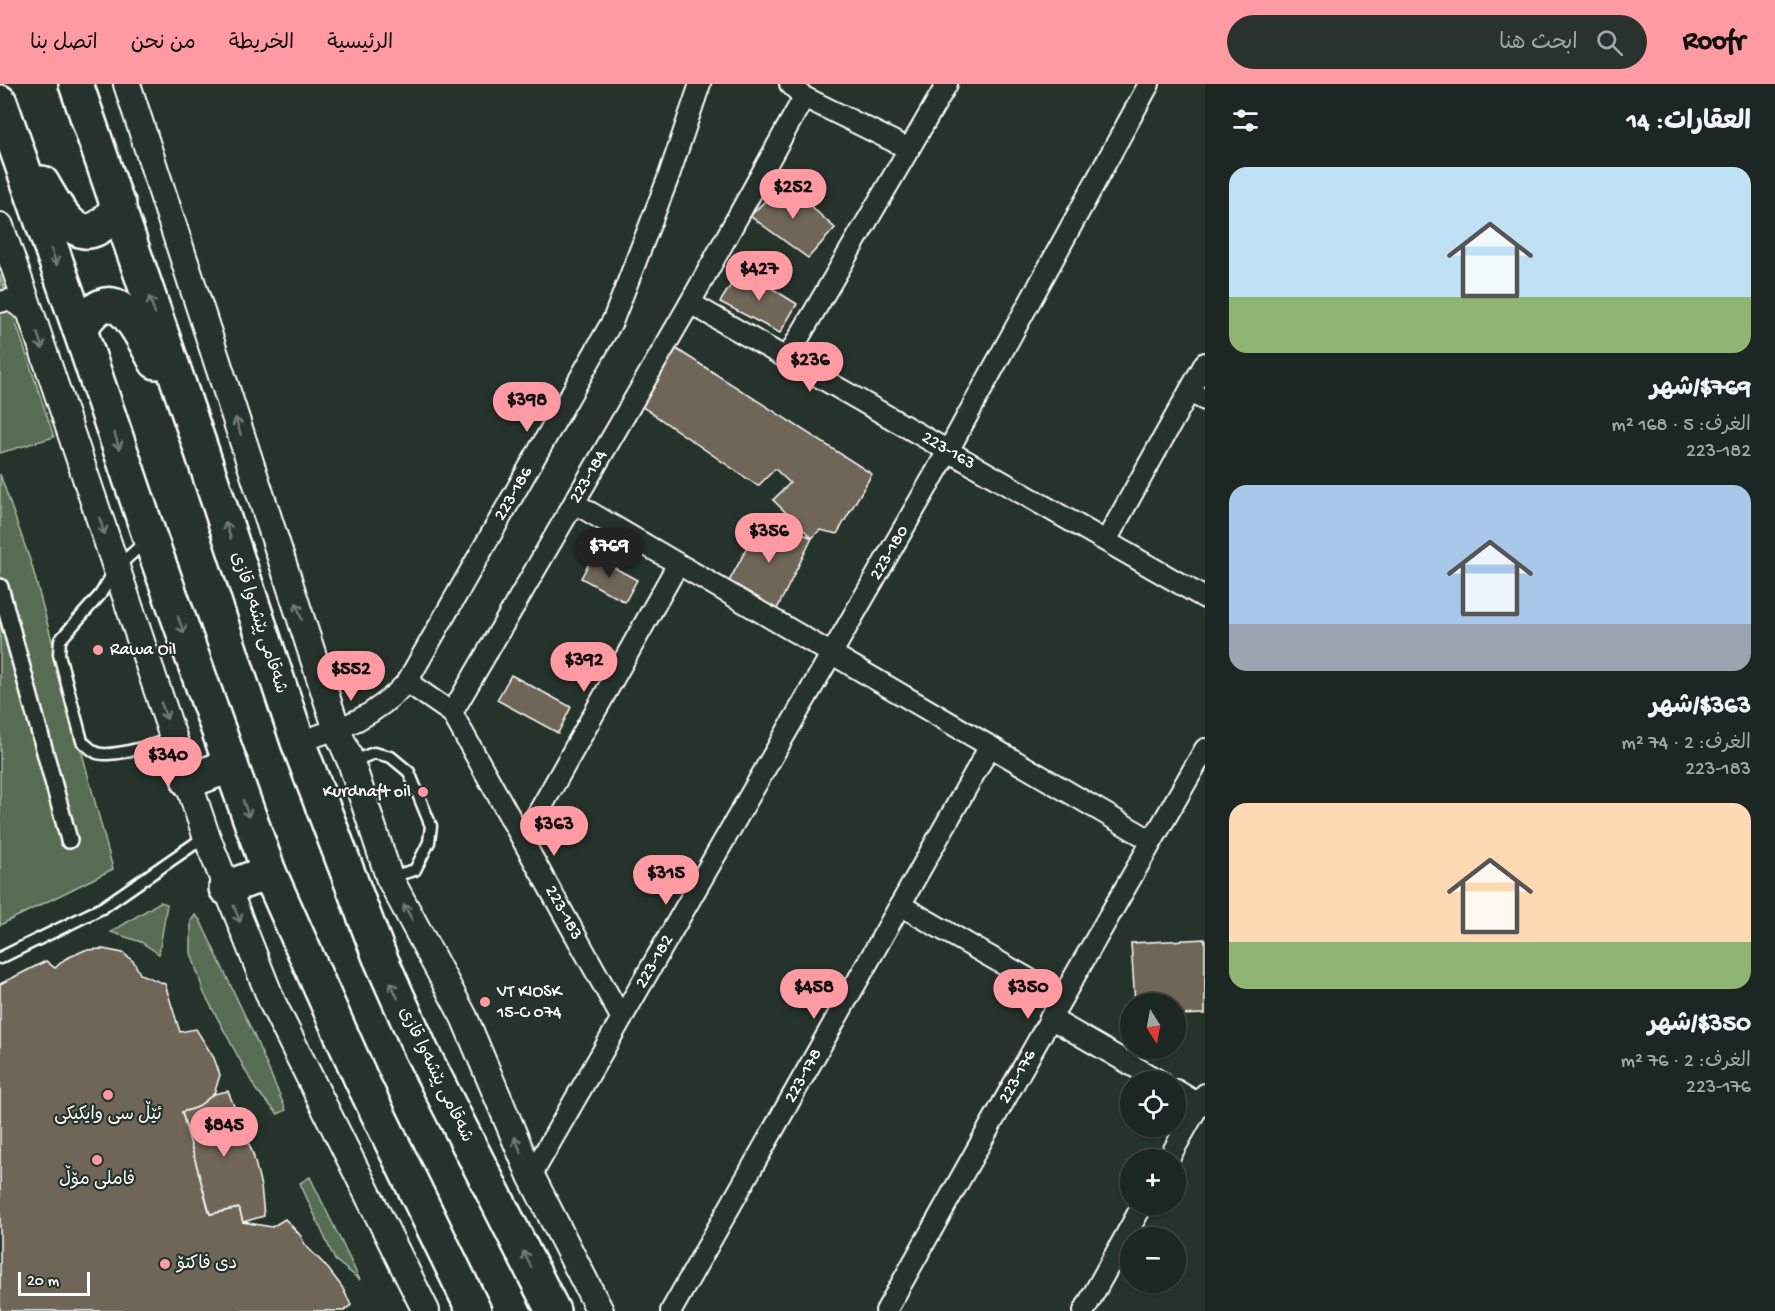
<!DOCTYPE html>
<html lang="ar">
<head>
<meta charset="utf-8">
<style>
  body { margin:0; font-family:"Gochi Hand","Playpen Sans Arabic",sans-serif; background:#29322f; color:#f1f3f6; direction:rtl; height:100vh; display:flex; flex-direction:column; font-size:22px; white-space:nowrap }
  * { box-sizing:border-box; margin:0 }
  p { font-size:20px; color:#a0a5a5 }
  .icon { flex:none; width:33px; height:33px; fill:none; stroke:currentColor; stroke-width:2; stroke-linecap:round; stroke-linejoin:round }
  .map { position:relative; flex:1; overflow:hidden; direction:ltr }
  .details { display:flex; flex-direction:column; background:#1c2622; width:570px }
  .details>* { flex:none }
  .needle { width:39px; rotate:169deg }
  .tools { position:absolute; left:1120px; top:909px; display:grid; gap:12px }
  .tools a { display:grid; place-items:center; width:66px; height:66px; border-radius:50%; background:#1c2622; box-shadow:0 2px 4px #0004,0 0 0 2px #3a4340; font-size:30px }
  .scale { position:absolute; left:18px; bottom:15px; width:72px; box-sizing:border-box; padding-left:6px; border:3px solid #fff; border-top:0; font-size:16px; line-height:21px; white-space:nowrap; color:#fff; -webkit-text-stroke:4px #26332d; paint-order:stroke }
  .price { position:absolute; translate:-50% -51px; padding:0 14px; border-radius:21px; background:#ff9aa2; color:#111; font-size:20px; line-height:39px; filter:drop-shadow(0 2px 3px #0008) }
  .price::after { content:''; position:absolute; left:50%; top:36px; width:18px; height:14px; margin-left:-9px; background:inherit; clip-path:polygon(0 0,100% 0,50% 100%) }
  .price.current { background:#222; color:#fff }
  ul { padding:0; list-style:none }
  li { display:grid; align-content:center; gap:12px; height:318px; padding:0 24px }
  li span { display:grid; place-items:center; height:186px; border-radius:18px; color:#555 }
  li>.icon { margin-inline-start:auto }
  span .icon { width:108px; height:108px; fill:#fffc; stroke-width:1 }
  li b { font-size:26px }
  h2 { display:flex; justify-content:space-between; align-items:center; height:72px; padding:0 24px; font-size:26px }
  header { display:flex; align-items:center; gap:36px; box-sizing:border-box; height:84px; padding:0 30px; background:#ff9aa2; color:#111 }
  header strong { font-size:28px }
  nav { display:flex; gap:33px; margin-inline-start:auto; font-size:21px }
  .search { width:420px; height:54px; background:#29322f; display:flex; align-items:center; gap:15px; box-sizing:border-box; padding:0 21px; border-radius:33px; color:#a0a5a5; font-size:22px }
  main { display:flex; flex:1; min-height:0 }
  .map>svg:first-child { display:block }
  .green { fill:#566d52; stroke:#aab6a8; stroke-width:1.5 }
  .building { fill:#706658; stroke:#fff; stroke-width:1.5 }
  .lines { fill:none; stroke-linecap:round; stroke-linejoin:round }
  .service-casing { stroke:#fff; stroke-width:15 }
  .pedestrian-casing { stroke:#fff; stroke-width:20 }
  .minor-casing { stroke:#fff; stroke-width:24 }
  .tertiary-casing { stroke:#fff; stroke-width:30 }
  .trunk-casing { stroke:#fff; stroke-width:38 }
  .service { stroke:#26332d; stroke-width:10 }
  .pedestrian { stroke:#26332d; stroke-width:15 }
  .minor { stroke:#26332d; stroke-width:20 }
  .tertiary { stroke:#26332d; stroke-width:26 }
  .trunk { stroke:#26332d; stroke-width:33 }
  .oneway { stroke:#727a76 }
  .poi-dot { fill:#ff9aa2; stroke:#26332d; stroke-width:2 }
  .labels { text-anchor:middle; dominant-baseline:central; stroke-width:4.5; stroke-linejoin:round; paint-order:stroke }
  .street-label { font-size:18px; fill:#fff; stroke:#26332d }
  .poi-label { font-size:18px; fill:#fff; stroke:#26332d; text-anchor:start }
</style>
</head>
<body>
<header>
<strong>Roofr</strong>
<div class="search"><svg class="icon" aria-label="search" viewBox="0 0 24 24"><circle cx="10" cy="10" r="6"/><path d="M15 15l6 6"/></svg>ابحث هنا</div>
<nav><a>الرئيسية</a><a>الخريطة</a><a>من نحن</a><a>اتصل بنا</a></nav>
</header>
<main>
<section class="details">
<h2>العقارات: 14<svg class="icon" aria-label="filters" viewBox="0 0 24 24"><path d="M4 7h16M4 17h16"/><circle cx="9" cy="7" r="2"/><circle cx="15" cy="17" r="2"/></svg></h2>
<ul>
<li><span style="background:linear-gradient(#bfe0f5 70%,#8fb573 0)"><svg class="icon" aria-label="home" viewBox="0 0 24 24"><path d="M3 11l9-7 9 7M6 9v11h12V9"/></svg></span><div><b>$769/شهر</b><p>الغرف: 5 · 168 m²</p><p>223-182</p></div></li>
<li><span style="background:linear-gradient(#a9c7e8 75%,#9aa5b1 0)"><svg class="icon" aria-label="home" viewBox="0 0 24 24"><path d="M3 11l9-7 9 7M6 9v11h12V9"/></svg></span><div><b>$363/شهر</b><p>الغرف: 2 · 74 m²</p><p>223-183</p></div></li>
<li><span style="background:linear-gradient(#ffd9b3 75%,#8fb573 0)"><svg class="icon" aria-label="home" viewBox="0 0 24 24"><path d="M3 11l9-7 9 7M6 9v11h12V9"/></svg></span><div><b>$350/شهر</b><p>الغرف: 2 · 76 m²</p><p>223-176</p></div></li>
</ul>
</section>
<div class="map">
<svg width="1205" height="1227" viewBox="0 0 1205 1227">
  <rect width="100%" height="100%" fill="#26332d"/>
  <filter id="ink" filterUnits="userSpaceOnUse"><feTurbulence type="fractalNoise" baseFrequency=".0167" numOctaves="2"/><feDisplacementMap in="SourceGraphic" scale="12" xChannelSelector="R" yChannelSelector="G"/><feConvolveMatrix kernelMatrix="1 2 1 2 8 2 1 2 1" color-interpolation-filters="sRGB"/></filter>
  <g filter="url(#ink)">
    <!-- green -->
    <g class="green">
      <polygon points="0,191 54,353 0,369"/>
      <polygon points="0,390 32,482 113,785 0,841"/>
      <polygon points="160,818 167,820 159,870 141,858 111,848"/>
      <polygon points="195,831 200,836 253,949 286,1026 278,1030 256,1006 204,909 191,869 191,837"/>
      <polygon points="310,1093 360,1196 335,1176 300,1099"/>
    </g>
    <!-- building -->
    <g class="building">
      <polygon points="784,98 835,144 808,174 750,132"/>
      <polygon points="741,185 797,220 780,249 720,218"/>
      <polygon points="667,259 872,390 837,450 820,446 812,454 773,416 790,399 775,385 758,402 634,317"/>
      <polygon points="764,432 812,454 775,529 726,503"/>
      <polygon points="593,472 637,496 625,518 581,494"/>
      <polygon points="511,591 571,623 558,649 497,616"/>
      <polygon points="1205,855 1205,930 1176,931 1176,920 1135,920 1131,859"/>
      <polygon points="103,865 123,869 134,878 140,890 165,900 180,948 196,945 214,974 220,991 214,1010 196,1024 182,1028 210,1130 239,1124 243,1138 272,1143 285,1135 300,1151 306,1162 326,1182 342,1203 351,1221 344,1227 0,1227 0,900 46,877 55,884 65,875 85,866"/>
      <polygon points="228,1007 253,1070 261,1102 264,1132 243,1138 239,1124 210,1130 182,1028 196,1024 214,1010"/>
    </g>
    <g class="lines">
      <defs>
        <g id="service">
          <path d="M147 456 116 484 100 511 60 556 59 570 82 657C87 662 91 666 97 669 111 674 159 660 173 654"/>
          <polyline points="351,678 374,669 391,673 409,688 431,742 429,758 415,786 390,793"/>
          <polyline points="0,874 102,824 206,752"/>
        </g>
        <polyline id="pedestrian" points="0,503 69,756"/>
        <g id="minor">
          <polyline points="790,0 804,13 909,65"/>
          <polyline points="0,218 9,216 31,230"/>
          <polyline points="690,219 1205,514"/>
          <polyline points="787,274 947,0"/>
          <polyline points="1189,308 1205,316"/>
          <polyline points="574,419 1152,757"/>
          <polyline points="1106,457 1205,279"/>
          <polyline points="407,598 452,629 622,935"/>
          <polyline points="452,629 690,219 804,13"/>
          <path d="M298 658C343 644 374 634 407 598L613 236 667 97 700 0"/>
          <polyline points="523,756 678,480"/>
          <polyline points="900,821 1062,914"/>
          <polyline points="1050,934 1161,998"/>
          <polyline points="1176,1006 1199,1020"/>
          <polyline points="1168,1076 1205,1010"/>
          <polyline points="531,1092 948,367 1149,0"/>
          <polyline points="671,1227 990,662"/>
          <polyline points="886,1227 1062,914 1205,665"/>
          <polyline points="1084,1227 1143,1120"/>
        </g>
        <g id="tertiary">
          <polyline points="127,0 337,646 351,678 389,793 464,933 531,1092 600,1227"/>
          <polyline points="0,142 31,230 206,751 273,920 426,1227"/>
        </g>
        <g id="trunk">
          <polyline points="76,0 199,359 298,658 379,871 421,966 553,1227"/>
          <polyline points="0,18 80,246 150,454 269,788 362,997 474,1227"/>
          <path d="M42 99C62 134 84 175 119 121"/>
          <path d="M80 246C114 187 138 245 156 278"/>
          <polyline points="189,697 231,681"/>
          <polyline points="226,804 269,788"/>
        </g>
      </defs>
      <!-- service casing -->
      <use href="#service" class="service-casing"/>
      <!-- pedestrian casing -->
      <use href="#pedestrian" class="pedestrian-casing"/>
      <!-- minor casing -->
      <use href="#minor" class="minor-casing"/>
      <!-- tertiary casing -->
      <use href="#tertiary" class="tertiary-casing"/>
      <!-- trunk casing -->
      <use href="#trunk" class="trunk-casing"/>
      <!-- service -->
      <use href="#service" class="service"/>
      <!-- pedestrian -->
      <use href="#pedestrian" class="pedestrian"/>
      <!-- minor -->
      <use href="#minor" class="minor"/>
      <!-- tertiary -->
      <use href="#tertiary" class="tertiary"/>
      <!-- trunk -->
      <use href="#trunk" class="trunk"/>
    </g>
    <!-- one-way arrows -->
    <defs><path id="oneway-shaft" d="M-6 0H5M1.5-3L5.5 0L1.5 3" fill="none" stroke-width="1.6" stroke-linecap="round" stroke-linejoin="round" transform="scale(1.5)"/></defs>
    <g class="oneway">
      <use href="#oneway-shaft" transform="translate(54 173) rotate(71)"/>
      <use href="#oneway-shaft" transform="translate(152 221) rotate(-109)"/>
      <use href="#oneway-shaft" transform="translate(40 257) rotate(72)"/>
      <use href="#oneway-shaft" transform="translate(238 342) rotate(-108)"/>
      <use href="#oneway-shaft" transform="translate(117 357) rotate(72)"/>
      <use href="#oneway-shaft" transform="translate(102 442) rotate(72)"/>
      <use href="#oneway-shaft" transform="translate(228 446) rotate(-108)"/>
      <use href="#oneway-shaft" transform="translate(299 527) rotate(-108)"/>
      <use href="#oneway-shaft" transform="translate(181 541) rotate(70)"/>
      <use href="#oneway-shaft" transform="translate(164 627) rotate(71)"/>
      <use href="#oneway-shaft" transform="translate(246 725) rotate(71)"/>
      <use href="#oneway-shaft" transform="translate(408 828) rotate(-118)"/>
      <use href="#oneway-shaft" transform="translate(237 830) rotate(68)"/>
      <use href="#oneway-shaft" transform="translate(394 906) rotate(-114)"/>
      <use href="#oneway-shaft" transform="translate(518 1061) rotate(-113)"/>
      <use href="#oneway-shaft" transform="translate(527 1175) rotate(-117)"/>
    </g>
  </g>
  <!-- markers -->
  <g class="poi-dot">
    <circle cx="98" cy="566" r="6"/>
    <circle cx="423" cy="708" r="6"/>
    <circle cx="485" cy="918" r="6"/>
    <circle cx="108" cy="1011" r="6"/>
    <circle cx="97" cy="1076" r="6"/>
    <circle cx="165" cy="1180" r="6"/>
  </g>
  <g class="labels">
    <!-- street labels -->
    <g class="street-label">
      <text transform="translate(948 367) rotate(30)">223-163</text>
      <text transform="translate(589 393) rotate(-60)">223-184</text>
      <text transform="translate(514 410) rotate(-60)">223-186</text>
      <text transform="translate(890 469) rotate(-60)">223-180</text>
      <text transform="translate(258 539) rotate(72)">شەقامی پێشەوا قازی</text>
      <text transform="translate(563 829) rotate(61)">223-183</text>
      <text transform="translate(655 878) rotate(-60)">223-182</text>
      <text transform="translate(435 991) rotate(64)">شەقامی پێشەوا قازی</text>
      <text transform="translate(804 992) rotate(-61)">223-178</text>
      <text transform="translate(1018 993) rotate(-61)">223-176</text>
    </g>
    <!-- poi labels -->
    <g class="poi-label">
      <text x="110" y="566">Rawa Oil</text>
      <text x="411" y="708" text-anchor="end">Kurdnaft oil</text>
      <text x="497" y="908">VT KIOSK<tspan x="497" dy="21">15-C 074</tspan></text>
      <text x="108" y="1031" text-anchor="middle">ئێڵ سی وایکیکی</text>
      <text x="97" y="1096" text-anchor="middle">فاملی مۆڵ</text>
      <text x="177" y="1180">دی فاکتۆ</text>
    </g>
  </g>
</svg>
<div class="tools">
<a><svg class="needle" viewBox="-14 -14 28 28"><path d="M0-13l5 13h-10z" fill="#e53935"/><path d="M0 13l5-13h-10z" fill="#a0a5a5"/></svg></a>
<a><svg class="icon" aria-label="locate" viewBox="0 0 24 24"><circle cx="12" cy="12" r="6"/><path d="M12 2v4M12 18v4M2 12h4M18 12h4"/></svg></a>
<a>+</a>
<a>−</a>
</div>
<div class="scale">20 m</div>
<b class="price" style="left:793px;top:136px">$252</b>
<b class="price" style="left:759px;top:218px">$427</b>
<b class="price" style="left:810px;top:309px">$236</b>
<b class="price" style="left:527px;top:349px">$398</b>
<b class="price" style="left:769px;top:480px">$356</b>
<b class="price current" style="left:609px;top:495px">$769</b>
<b class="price" style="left:584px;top:609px">$392</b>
<b class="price" style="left:351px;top:618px">$552</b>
<b class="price" style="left:168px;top:704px">$340</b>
<b class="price" style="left:554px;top:773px">$363</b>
<b class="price" style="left:666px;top:822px">$315</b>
<b class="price" style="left:814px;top:936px">$458</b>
<b class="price" style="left:1028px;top:936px">$350</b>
<b class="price" style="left:224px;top:1074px">$845</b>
</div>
</main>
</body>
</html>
